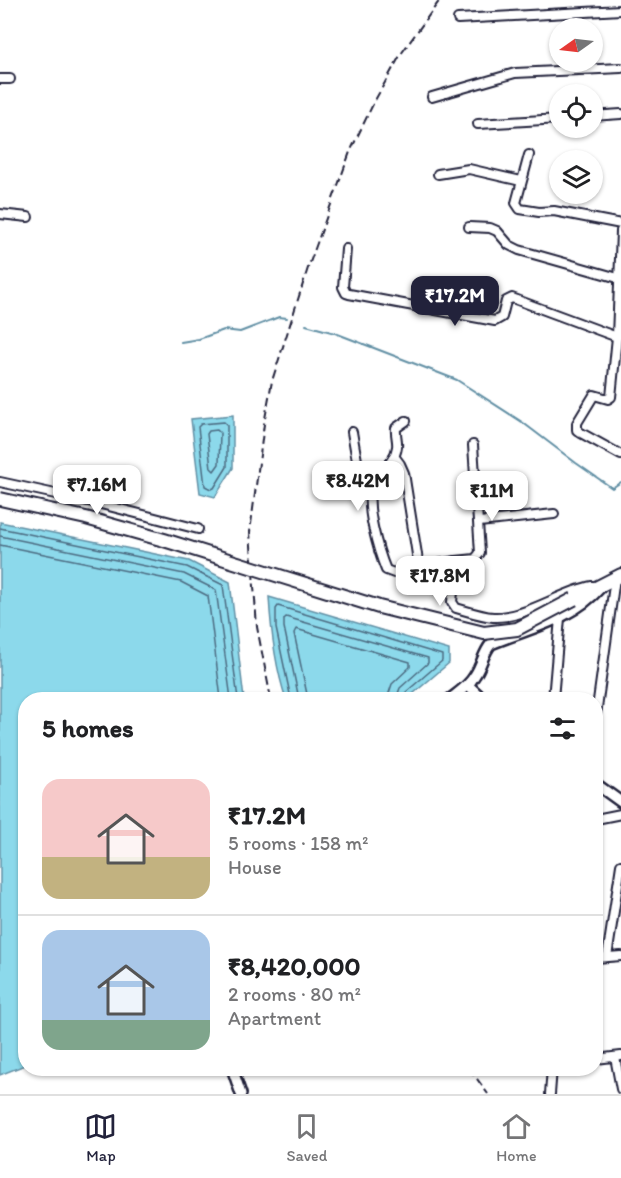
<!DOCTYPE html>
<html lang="en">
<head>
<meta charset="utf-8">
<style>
  body { margin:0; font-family:Itim,sans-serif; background:#f6f6f6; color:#202124; height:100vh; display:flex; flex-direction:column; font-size:22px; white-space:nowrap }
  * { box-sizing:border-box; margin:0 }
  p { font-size:20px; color:#757577 }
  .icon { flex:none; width:33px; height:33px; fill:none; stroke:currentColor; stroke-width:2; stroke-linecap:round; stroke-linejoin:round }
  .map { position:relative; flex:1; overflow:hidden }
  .side { position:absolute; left:18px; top:692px; width:585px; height:384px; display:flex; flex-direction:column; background:#fff; border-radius:24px; box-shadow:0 2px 4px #0004 }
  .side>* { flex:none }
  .needle { width:39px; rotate:256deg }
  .buttons { position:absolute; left:549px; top:18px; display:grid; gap:12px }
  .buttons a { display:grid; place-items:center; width:54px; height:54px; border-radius:50%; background:#fff; box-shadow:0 2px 4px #0004; font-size:30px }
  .price { position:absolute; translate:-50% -51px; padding:0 14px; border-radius:12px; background:#fff; color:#222; font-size:20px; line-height:39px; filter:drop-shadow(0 2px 3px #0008) }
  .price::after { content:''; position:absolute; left:50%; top:36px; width:18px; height:14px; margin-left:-9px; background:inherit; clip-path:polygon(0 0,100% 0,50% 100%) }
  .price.selected { background:#22223b; color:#fff }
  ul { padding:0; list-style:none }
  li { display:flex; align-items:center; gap:18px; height:150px; padding:0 24px }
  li+li { border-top:2px solid #e0e0e0 }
  li span { display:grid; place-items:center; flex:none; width:168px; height:120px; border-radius:18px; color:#555 }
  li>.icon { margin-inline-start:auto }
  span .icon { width:72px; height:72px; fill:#fffc; stroke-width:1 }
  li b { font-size:26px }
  h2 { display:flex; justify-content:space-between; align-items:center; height:72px; padding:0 24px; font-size:26px }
  .tabs { display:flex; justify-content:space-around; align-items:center; height:84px; border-top:2px solid #e0e0e0; background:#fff; font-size:16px; color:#757577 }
  .tabs a { display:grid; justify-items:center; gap:3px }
  .tabs .selected { color:#22223b }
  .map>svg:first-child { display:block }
  .water { fill:#8cd9eb; stroke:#6290a5; stroke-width:1.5 }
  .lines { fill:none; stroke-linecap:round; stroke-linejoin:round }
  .shore { stroke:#4c6b81; stroke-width:1.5 }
  .stream { stroke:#6290a5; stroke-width:2 }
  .minor-casing { stroke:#22223b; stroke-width:12 }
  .tertiary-casing { stroke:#22223b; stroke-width:14 }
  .primary-casing { stroke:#22223b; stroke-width:16 }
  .minor { stroke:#fff; stroke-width:8 }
  .tertiary { stroke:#fff; stroke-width:9 }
  .primary { stroke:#fff; stroke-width:12 }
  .rail { stroke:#22223b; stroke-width:2; stroke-dasharray:9 4.5; stroke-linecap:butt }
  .primary-bridge-casing { stroke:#22223b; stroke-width:16; stroke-linecap:butt }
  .primary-bridge { stroke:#fff; stroke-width:12 }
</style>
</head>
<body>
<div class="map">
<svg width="621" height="1094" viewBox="0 0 621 1094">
  <rect width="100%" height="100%" fill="#fff"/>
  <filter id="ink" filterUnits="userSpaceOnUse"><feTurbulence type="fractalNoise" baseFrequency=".0167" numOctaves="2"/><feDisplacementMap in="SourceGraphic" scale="12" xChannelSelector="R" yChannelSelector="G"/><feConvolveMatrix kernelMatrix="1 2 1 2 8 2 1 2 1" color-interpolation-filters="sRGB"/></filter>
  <g filter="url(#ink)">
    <!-- water -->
    <g class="water">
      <polygon points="233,415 233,468 215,497 200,493 191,419"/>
      <polygon points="0,522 189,561 230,582 244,699 26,699 25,1065 0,1075"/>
      <path d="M269 597 449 650V663L407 699H286C275 666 271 632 269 597Z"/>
    </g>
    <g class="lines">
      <!-- shore -->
      <g class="shore">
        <polygon points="224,422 227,425 227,467 214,488 211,489 205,486 198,427 201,424"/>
        <polygon points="217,430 220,433 219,464 214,471 211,468 207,434 209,431"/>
        <polyline points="0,528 187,567 223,585 238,699"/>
        <polyline points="0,536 184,574 216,590 231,699"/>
        <polyline points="0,545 181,582 208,596 221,699"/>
        <polyline points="291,699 276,628 276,609 278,606 442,655 442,661 406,692 404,699"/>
        <polyline points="299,699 284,627 284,619 286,617 428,658 428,663 400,688 396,699"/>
        <polyline points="308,699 294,633 296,629 410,662 410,667 392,684 387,699"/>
      </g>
      <!-- stream -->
      <g class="stream">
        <polyline points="306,325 335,333 457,380 522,422 576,463 612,488 621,482"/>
        <polyline points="181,342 199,339 224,330 240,332 279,317 287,318"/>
      </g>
      <defs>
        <g id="minor">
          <polyline points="458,19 621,10"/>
          <polyline points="0,79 10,79"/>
          <polyline points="432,97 515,73 621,68"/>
          <polyline points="592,116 621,114"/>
          <polyline points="478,124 560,119"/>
          <polyline points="529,155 516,203 520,209 539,212 554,211 621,224"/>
          <polyline points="438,174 469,169 521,181"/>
          <polyline points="0,214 28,217"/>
          <polyline points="469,227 490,228 497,231 509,245 519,250 618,278"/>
          <polyline points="621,231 617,337 611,397 608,399 594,395 577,423 577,430 581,433 621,455"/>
          <polyline points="346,249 343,287 346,293 349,294 495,321 502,317 506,301 512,298 617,337"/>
          <path d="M406 421 396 428C395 434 398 441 397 447 395 463 378 473 372 487 364 504 379 553 386 570L394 573 419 567"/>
          <polyline points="352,432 359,472 371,489"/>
          <path d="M394 456 400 464 404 473 419 567 456 561 452 602 456 608C467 611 481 616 493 617 525 619 560 592 592 586"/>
          <polyline points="0,482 97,503 198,529"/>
          <polyline points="479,522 554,514"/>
          <polyline points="456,561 475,559 480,553 473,445"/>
          <polyline points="553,699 560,618"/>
          <polyline points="596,715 615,578"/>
          <polyline points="596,819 621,814"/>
          <polyline points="607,957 621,865"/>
          <polyline points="596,958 621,956"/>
          <polyline points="615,1057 621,1089"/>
          <polyline points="596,1059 621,1056"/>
          <polyline points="550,1094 552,1068"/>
        </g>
        <g id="tertiary">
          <polyline points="468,685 483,699"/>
          <path d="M450 699C459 692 469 686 475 675 482 665 483 653 491 644 530 628 572 620 601 587"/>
          <polyline points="596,784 621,802"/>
          <polyline points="232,1068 241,1094"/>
        </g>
        <polyline id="primary" points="574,599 621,575"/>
      </defs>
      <!-- minor casing -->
      <use href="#minor" class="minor-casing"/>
      <!-- tertiary casing -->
      <use href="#tertiary" class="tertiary-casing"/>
      <!-- primary casing -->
      <use href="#primary" class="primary-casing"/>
      <!-- minor -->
      <use href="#minor" class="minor"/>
      <!-- tertiary -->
      <use href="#tertiary" class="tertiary"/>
      <!-- primary -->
      <use href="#primary" class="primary"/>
      <!-- rail -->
      <g class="rail">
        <polyline points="271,699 257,627 250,532 264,424 272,381 308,268 350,152 374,102 401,54 440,0"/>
        <polyline points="469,1068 488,1094"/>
      </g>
      <defs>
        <polyline id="primary-bridge" points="0,499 86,518 164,540 379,607 484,633 517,629 574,599"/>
      </defs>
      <!-- primary-bridge casing -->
      <use href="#primary-bridge" class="primary-bridge-casing"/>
      <!-- primary-bridge -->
      <use href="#primary-bridge" class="primary-bridge"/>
    </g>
  </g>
</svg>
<div class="buttons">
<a><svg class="needle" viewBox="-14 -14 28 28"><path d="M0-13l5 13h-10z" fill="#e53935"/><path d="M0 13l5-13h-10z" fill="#757577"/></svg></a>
<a><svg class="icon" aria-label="locate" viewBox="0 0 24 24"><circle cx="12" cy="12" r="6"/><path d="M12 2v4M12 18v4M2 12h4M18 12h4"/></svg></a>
<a><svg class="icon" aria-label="layers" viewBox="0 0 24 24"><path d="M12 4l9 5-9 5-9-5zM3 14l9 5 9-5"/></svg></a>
</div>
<b class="price selected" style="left:455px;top:327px">₹17.2M</b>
<b class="price" style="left:358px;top:512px">₹8.42M</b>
<b class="price" style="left:97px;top:516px">₹7.16M</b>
<b class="price" style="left:492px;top:522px">₹11M</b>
<b class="price" style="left:440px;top:607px">₹17.8M</b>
<section class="side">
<h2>5 homes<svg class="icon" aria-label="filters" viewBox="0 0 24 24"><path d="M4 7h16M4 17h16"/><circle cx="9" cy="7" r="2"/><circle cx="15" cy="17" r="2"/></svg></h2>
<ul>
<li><span style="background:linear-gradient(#f6c9c9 65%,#c2b280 0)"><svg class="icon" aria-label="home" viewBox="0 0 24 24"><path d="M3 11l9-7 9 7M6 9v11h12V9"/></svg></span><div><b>₹17.2M</b><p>5 rooms · 158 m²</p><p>House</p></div></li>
<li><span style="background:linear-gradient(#a9c7e8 75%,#7fa58c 0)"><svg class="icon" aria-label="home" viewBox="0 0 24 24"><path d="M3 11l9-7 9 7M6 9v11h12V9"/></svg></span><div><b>₹8,420,000</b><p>2 rooms · 80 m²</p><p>Apartment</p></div></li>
</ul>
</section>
</div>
<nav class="tabs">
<a class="selected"><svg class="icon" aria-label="map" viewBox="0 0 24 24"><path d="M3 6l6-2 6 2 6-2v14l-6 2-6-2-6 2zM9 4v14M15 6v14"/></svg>Map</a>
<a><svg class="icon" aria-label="saved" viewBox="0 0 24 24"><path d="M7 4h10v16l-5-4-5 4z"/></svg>Saved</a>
<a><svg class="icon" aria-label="home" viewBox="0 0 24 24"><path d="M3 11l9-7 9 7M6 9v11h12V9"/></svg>Home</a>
</nav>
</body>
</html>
